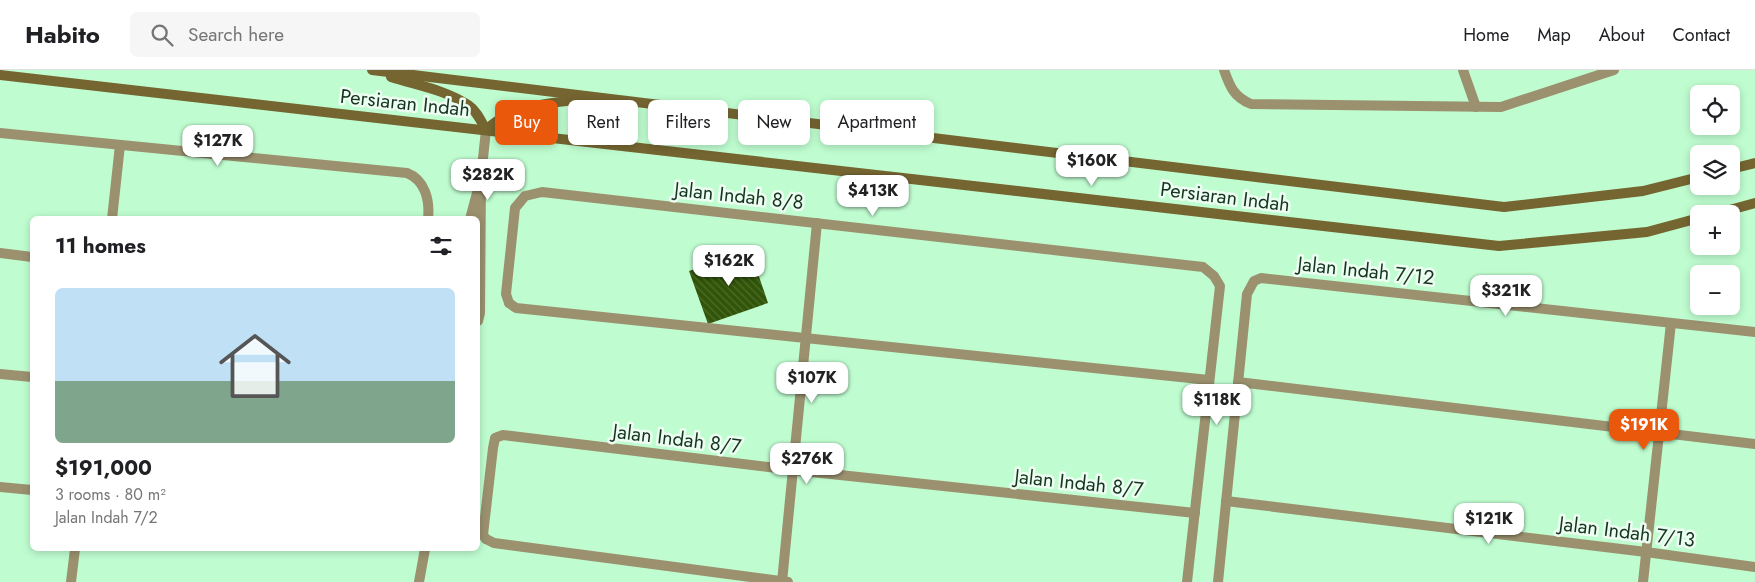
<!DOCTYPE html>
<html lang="en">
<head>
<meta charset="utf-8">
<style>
  body { margin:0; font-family:Jost,sans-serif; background:#f6f6f6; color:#202124; height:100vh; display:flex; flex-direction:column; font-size:19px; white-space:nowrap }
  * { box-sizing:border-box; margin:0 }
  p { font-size:16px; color:#757577 }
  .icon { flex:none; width:28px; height:28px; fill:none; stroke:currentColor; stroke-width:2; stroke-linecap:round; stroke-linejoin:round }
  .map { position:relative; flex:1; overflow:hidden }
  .sheet { position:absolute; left:30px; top:146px; width:450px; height:335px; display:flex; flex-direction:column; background:#fff; border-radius:8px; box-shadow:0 2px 8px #0003 }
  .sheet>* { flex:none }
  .top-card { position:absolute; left:495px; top:30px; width:475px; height:45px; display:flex; gap:10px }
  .tools { position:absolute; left:1690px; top:15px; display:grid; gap:10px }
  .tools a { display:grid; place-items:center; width:50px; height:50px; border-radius:8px; background:#fff; box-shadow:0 2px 8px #0003; font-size:25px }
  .price { position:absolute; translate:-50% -42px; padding:0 11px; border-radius:10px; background:#fff; color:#222; font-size:16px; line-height:32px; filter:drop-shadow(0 1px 2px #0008) }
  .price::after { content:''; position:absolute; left:50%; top:30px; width:15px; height:11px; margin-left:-8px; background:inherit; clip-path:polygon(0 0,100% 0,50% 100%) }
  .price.selected { background:#ea580c; color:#fff }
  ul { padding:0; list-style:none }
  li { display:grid; align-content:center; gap:10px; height:265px; padding:0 25px }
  li span { display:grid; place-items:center; height:155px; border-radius:8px; color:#555 }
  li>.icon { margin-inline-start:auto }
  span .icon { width:90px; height:90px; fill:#fffc; stroke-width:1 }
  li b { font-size:21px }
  h2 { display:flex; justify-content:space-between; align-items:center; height:60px; padding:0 25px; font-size:21px }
  .chip { padding:0 18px; border-radius:8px; background:#fff; box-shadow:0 2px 8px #0003; font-size:18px; line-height:45px }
  .chip.selected { background:#ea580c; color:#fff }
  header { display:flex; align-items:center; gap:30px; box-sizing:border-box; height:70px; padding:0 25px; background:#fff; border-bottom:1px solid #e0e0e0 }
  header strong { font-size:24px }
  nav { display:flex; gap:28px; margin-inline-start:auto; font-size:18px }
  .search { width:350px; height:45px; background:#f6f6f6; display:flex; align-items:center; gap:12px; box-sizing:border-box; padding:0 18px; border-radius:8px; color:#757577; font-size:19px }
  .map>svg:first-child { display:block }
  .building { fill:url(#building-back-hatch) }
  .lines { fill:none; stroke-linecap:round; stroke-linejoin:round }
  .service { stroke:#9b916f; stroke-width:10 }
  .minor { stroke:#9b916f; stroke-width:10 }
  .secondary { stroke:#756531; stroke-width:10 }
  .labels { text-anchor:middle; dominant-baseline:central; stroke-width:5; stroke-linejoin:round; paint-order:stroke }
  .street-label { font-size:20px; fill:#153520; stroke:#eefdf1 }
</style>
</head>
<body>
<header>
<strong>Habito</strong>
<div class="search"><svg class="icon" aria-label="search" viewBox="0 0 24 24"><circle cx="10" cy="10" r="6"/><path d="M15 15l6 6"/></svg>Search here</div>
<nav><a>Home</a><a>Map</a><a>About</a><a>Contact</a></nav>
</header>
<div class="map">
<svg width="1755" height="512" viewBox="0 0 1755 512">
  <defs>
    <pattern id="building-back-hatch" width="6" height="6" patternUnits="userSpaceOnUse" patternTransform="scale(1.25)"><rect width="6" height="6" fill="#315508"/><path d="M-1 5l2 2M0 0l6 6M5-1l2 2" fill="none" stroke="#4c6b2c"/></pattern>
  </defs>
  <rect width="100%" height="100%" fill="#bffdd0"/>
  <!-- building -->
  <polygon class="building" points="750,180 768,233 708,254 689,201"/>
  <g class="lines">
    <!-- service -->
    <g class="service">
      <polyline points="509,233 516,238 1209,310"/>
      <polyline points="1238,312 1755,374"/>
      <polyline points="486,469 494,473 788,512"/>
    </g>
    <!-- minor -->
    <g class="minor">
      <path d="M1224 0C1230 17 1234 27 1251 34L1501 37 1614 0"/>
      <polyline points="1463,0 1476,37"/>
      <path d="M0 63 407 103C425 110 430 130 428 149"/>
      <polyline points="112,149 120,75"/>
      <polyline points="470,149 477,123"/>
      <polyline points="0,183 32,187"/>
      <polyline points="509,233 506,224 515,138 525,126 542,122 1203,197 1214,206 1220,216 1187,512"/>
      <polyline points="478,251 480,243 481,107 486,60"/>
      <polyline points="0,304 32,307"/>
      <polyline points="0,417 32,420"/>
      <polyline points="1226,431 1646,482 1755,497"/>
      <polyline points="486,469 483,465 493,378 495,368 503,365 793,400 1195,443"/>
      <polyline points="71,512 75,479"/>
      <polyline points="419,512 425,479"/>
      <polyline points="782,512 817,153"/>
      <polyline points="1218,512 1247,224 1254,211 1261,208 1755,262"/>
      <polyline points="1643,512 1671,253"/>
    </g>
    <!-- secondary -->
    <g class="secondary">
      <polyline points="372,0 1504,137 1643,121 1699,107"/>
      <polyline points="0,5 1499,176 1647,162 1699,148"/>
      <path d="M391 7C416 15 446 20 468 35 477 41 481 51 486 60"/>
      <path d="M486 60C512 34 548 34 583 29"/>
      <polyline points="1731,99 1755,93"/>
      <polyline points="1715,144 1755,133"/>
    </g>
  </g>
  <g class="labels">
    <!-- street labels -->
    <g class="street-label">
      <text transform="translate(405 33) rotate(6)">Persiaran Indah</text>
      <text transform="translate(739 126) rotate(6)">Jalan Indah 8/8</text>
      <text transform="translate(1225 127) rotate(7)">Persiaran Indah</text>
      <text transform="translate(1366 201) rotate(6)">Jalan Indah 7/12</text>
      <text transform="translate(677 369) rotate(7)">Jalan Indah 8/7</text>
      <text transform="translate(1079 413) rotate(6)">Jalan Indah 8/7</text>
      <text transform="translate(1627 462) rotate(7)">Jalan Indah 7/13</text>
    </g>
  </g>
</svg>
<div class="tools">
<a><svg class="icon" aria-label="locate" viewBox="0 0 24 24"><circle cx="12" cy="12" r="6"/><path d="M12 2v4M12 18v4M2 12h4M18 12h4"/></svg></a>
<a><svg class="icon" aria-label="layers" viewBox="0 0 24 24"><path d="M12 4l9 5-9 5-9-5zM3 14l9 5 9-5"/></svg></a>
<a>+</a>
<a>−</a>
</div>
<b class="price" style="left:218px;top:97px">$127K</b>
<b class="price" style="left:1092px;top:117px">$160K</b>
<b class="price" style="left:488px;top:131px">$282K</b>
<b class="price" style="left:873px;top:147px">$413K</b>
<b class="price" style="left:729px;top:217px">$162K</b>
<b class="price" style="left:1506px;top:247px">$321K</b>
<b class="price" style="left:812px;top:334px">$107K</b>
<b class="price" style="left:1217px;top:356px">$118K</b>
<b class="price selected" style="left:1644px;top:381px">$191K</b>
<b class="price" style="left:807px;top:415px">$276K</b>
<b class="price" style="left:1489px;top:475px">$121K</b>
<div class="top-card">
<a class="chip selected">Buy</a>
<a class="chip">Rent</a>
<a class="chip">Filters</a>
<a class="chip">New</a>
<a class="chip">Apartment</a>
</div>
<section class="sheet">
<h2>11 homes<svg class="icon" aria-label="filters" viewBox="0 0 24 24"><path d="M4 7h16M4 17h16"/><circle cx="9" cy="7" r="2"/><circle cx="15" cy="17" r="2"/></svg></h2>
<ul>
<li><span style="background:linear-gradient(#bfe0f5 60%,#7fa58c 0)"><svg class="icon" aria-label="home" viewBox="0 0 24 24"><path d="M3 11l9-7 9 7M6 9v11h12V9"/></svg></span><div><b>$191,000</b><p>3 rooms · 80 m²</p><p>Jalan Indah 7/2</p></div></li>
</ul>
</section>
</div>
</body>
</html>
